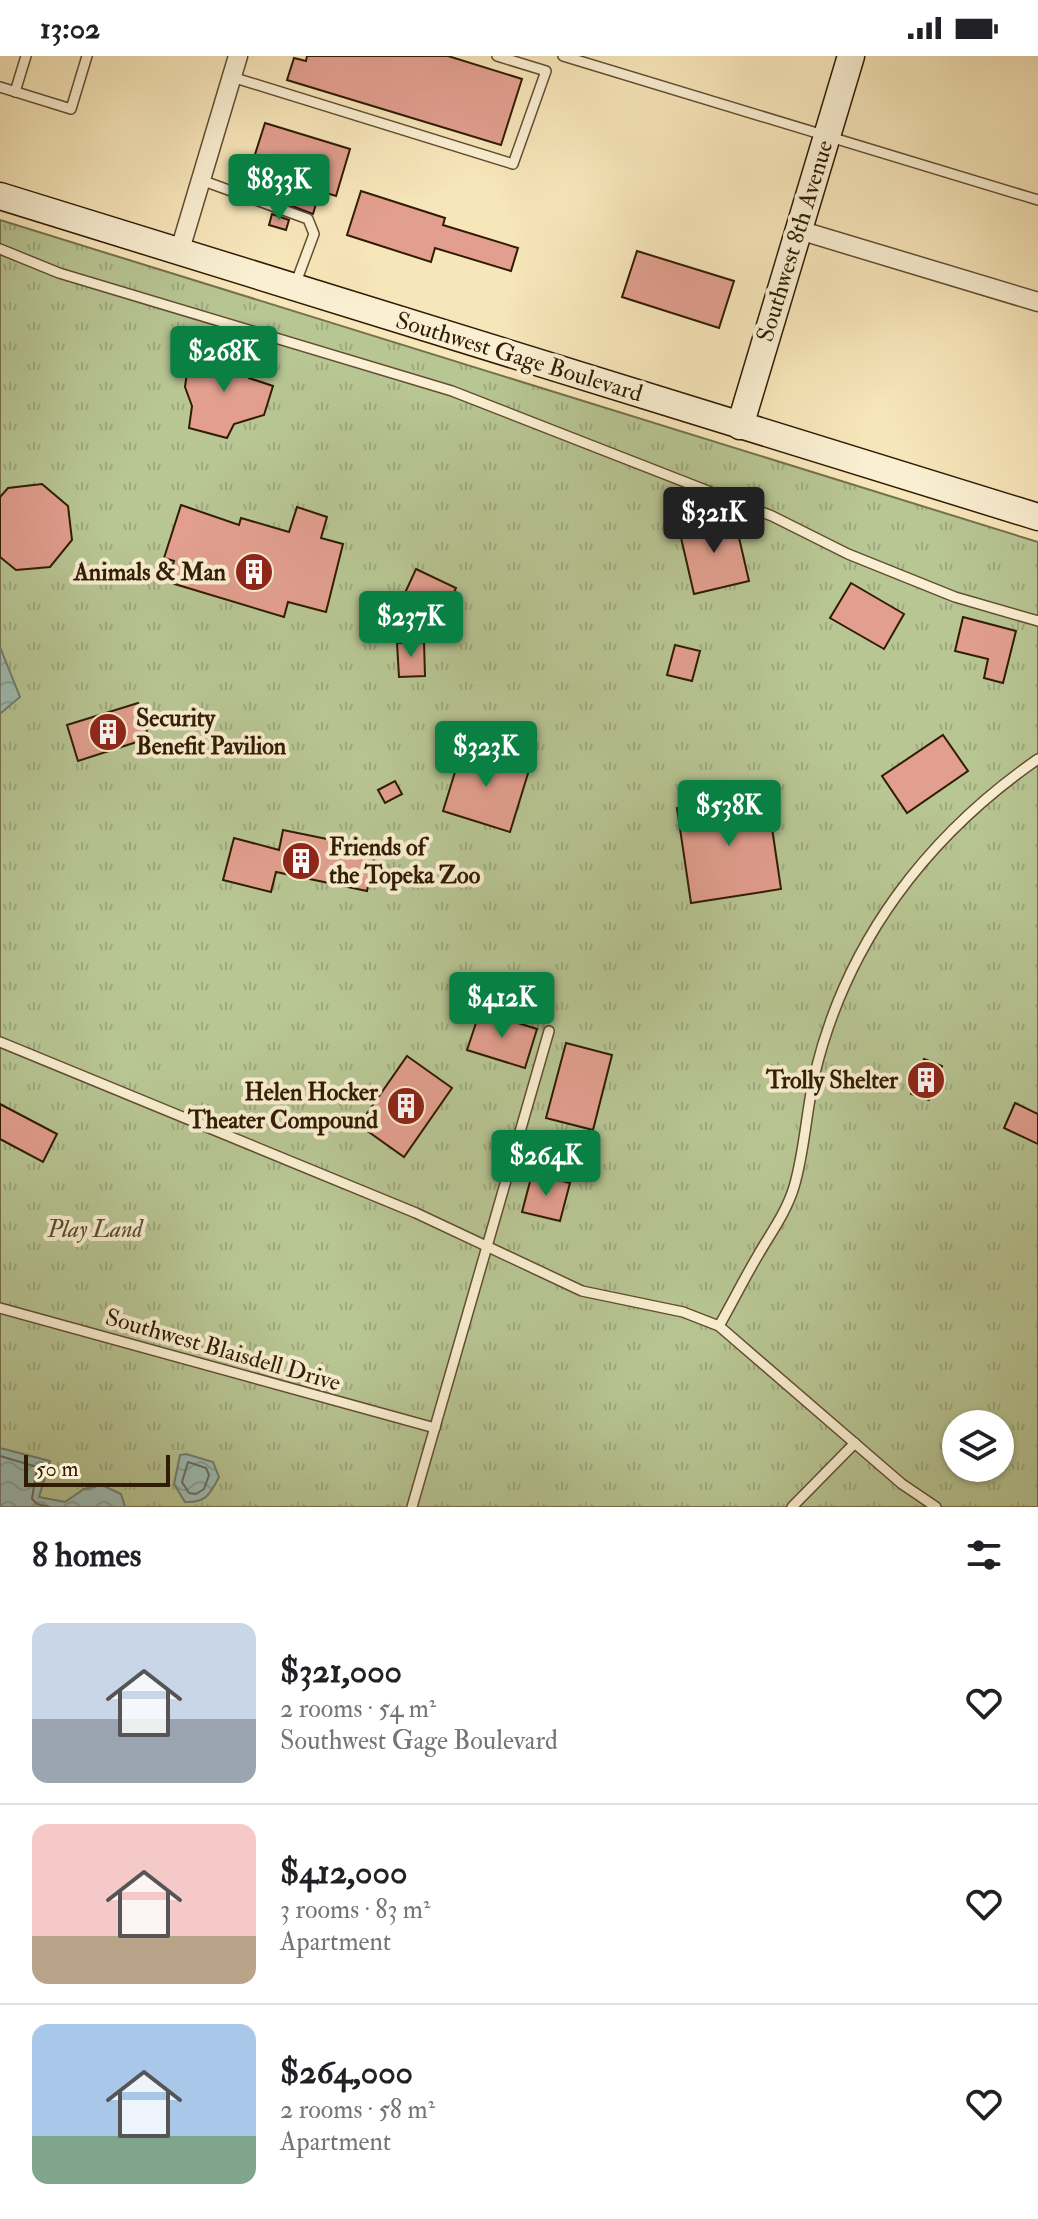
<!DOCTYPE html>
<html lang="en">
<head>
<meta charset="utf-8">
<style>
  body { margin:0; font-family:"IM FELL Double Pica",serif; background:#f2f2f2; color:#202124; height:100vh; display:flex; flex-direction:column; font-size:30px; white-space:nowrap }
  * { box-sizing:border-box; margin:0 }
  p { font-size:26px; color:#757577 }
  .icon { flex:none; width:44px; height:44px; fill:none; stroke:currentColor; stroke-width:2; stroke-linecap:round; stroke-linejoin:round }
  .map { position:relative; height:1451px; overflow:hidden }
  .side { display:flex; flex-direction:column; background:#fff; flex:1 }
  .side>* { flex:none }
  .buttons { position:absolute; left:942px; top:1354px; display:grid; gap:16px }
  .buttons a { display:grid; place-items:center; width:72px; height:72px; border-radius:50%; background:#fff; box-shadow:0 2px 6px #0004; font-size:40px }
  .scale { position:absolute; left:24px; bottom:20px; width:146px; box-sizing:border-box; padding-left:8px; border:4px solid #301c03; border-top:0; font-size:22px; line-height:28px; white-space:nowrap; color:#301c03; -webkit-text-stroke:6px #faefd2; paint-order:stroke }
  .price { position:absolute; translate:-50% -68px; padding:0 18px; border-radius:8px; background:#0b8043; color:#fff; font-size:26px; line-height:52px; filter:drop-shadow(0 2px 4px #0008) }
  .price::after { content:''; position:absolute; left:50%; top:48px; width:24px; height:18px; margin-left:-12px; background:inherit; clip-path:polygon(0 0,100% 0,50% 100%) }
  .price.current { background:#222; color:#fff }
  ul { padding:0; list-style:none }
  li { display:flex; align-items:center; gap:24px; height:200px; padding:0 32px }
  li+li { border-top:2px solid #e0e0e0 }
  li span { display:grid; place-items:center; flex:none; width:224px; height:160px; border-radius:16px; color:#555 }
  li>.icon { margin-inline-start:auto }
  span .icon { width:96px; height:96px; fill:#fffc; stroke-width:1 }
  li b { font-size:34px }
  h2 { display:flex; justify-content:space-between; align-items:center; height:96px; padding:0 32px; font-size:34px }
  .status { display:flex; justify-content:space-between; align-items:center; height:56px; padding:0 40px; background:#fff; direction:ltr }
  .status svg { height:22px; fill:currentColor }
  .map>svg:first-child { display:block }
  .park { fill:url(#park-tufts); stroke:#74714c; stroke-width:2; fill-rule:evenodd }
  .water { fill:url(#water-waves); stroke:#727d6e; stroke-width:2 }
  .lines { fill:none; stroke-linecap:round; stroke-linejoin:round }
  .shore { stroke:#676d5c; stroke-width:2 }
  .building { fill:#e29f8f; stroke:#301c03; stroke-width:2 }
  .lane-casing { stroke:#624e31; stroke-width:12 }
  .street-casing { stroke:#624e31; stroke-width:21 }
  .secondary-casing { stroke:#301c03; stroke-width:29 }
  .lane { stroke:#faefd2; stroke-width:9 }
  .street { stroke:#faefd2; stroke-width:18 }
  .secondary { stroke:#faefd2; stroke-width:26 }
  .labels { text-anchor:middle; dominant-baseline:central; stroke-width:8; stroke-linejoin:round; paint-order:stroke }
  .street-label { font-size:24px; fill:#301c03; stroke:#faefd2 }
  .poi-label { font-size:24px; font-weight:bold; fill:#301c03; stroke:#faefd2; text-anchor:end }
  .park-label { font-size:24px; font-style:italic; fill:#594f2e; stroke:#faefd2 }
</style>
</head>
<body>
<div class="status"><b>13:02</b><svg viewBox="0 0 49 12"><path d="M0 12V9h3v3zM5 12V6h3v6zM10 12V3h3v9zM15 12V0h3v12zM26 1h20v11H26zM47 4h2v5h-2z"/></svg></div>
<div class="map">
<svg width="1038" height="1451" viewBox="0 0 1038 1451">
  <defs>
    <pattern id="park-tufts" width="24" height="20" patternUnits="userSpaceOnUse" patternTransform="scale(2)"><rect width="24" height="20" fill="#b8c694"/><path d="M3 7l-1-3M5 7V3M7 7l1-3M15 17l-1-3M17 17v-4M19 17l1-3" fill="none" stroke="#9eaa7e"/></pattern>
    <pattern id="water-waves" width="16" height="10" patternUnits="userSpaceOnUse" patternTransform="scale(2)"><rect width="16" height="10" fill="#9ebeb6"/><path d="M0 5q4-4 8 0t8 0" fill="none" stroke="#88a39b"/></pattern>
  </defs>
  <rect width="100%" height="100%" fill="#f7e6ba"/>
  <filter id="stains"><feTurbulence type="fractalNoise" baseFrequency=".0025" numOctaves="4"/><feColorMatrix values="0 0 0 0 .2 0 0 0 0 .09 0 0 0 0 .02 0 0 0 .5 -.17"/></filter>
  <radialGradient id="worn" r=".72"><stop offset=".6" stop-color="#630" stop-opacity="0"/><stop offset="1" stop-color="#630" stop-opacity=".3"/></radialGradient>
  <!-- park -->
  <path class="park" d="M0 164 1038 486V1451H0ZM956 1368H1000V1412H956Z"/>
  <!-- water -->
  <g class="water">
    <polygon points="0,591 20,641 1,657 0,656"/>
    <polygon points="0,1392 50,1405 39,1441 65,1446 84,1433 102,1429 121,1438 125,1451 0,1451"/>
    <path d="M186 1398 213 1406 219 1421C210 1438 206 1447 185 1446L174 1428 180 1399Z"/>
  </g>
  <g class="lines">
    <!-- shore -->
    <g class="shore">
      <polyline points="0,1400 37,1411 32,1443 37,1448 50,1451"/>
      <polygon points="188,1406 206,1412 209,1419 204,1433 196,1438 189,1437 182,1426"/>
    </g>
  </g>
  <!-- building -->
  <g class="building">
    <polygon points="307,0 448,0 522,23 501,89 287,24 294,2 306,5"/>
    <polygon points="265,67 350,93 336,140 320,135 313,158 276,144 282,124 250,114"/>
    <polygon points="361,135 445,162 443,169 518,192 511,215 435,192 431,206 347,179"/>
    <polygon points="272,158 289,164 286,174 269,169"/>
    <polygon points="637,195 734,225 719,272 622,241"/>
    <polygon points="211,295 253,307 249,322 273,330 264,359 234,368 227,382 189,372 192,350 185,331 189,302 206,308"/>
    <polygon points="42,428 68,450 72,484 50,511 16,514 0,501 0,441 8,432"/>
    <polygon points="181,449 239,469 241,462 289,476 297,451 327,461 321,482 343,488 326,556 288,546 284,561 168,526 174,505 164,502"/>
    <polygon points="734,460 749,525 694,538 679,473"/>
    <polygon points="416,513 456,532 438,571 398,552"/>
    <polygon points="851,527 904,558 884,593 830,562"/>
    <polygon points="963,561 1016,575 1003,627 984,622 988,603 955,595"/>
    <polygon points="424,586 425,620 399,621 397,587"/>
    <polygon points="675,589 700,595 692,625 667,619"/>
    <polygon points="138,647 149,682 78,705 67,669"/>
    <polygon points="943,679 968,715 907,757 882,720"/>
    <polygon points="463,690 530,711 510,776 443,755"/>
    <polygon points="395,725 402,738 385,747 378,734"/>
    <polygon points="767,738 781,833 691,847 677,752"/>
    <polygon points="283,774 376,793 367,835 276,816 271,836 223,824 234,782 279,794"/>
    <polygon points="480,955 537,973 525,1012 467,994"/>
    <polygon points="566,987 612,999 593,1074 546,1062"/>
    <polygon points="407,1000 452,1032 404,1101 359,1069"/>
    <polygon points="924,1003 942,1010 929,1044 911,1038"/>
    <polygon points="1015,1047 1038,1058 1038,1088 1004,1072"/>
    <polygon points="0,1048 57,1078 43,1106 0,1083"/>
    <polygon points="532,1118 570,1127 560,1165 522,1156"/>
  </g>
  <g class="lines">
    <defs>
      <g id="lane">
        <polyline points="563,0 1038,144"/>
        <polyline points="232,21 513,108 546,15 497,0"/>
        <polyline points="0,31 71,53 87,0"/>
        <polyline points="15,36 26,0"/>
        <polyline points="201,124 308,163 314,178 295,229"/>
        <polyline points="0,193 59,217 452,335 772,460 848,498 955,541 1038,565"/>
        <polyline points="0,986 416,1157 582,1235 683,1256 719,1270 902,1428 936,1451"/>
        <polyline points="0,1252 435,1372"/>
        <path d="M719 1270C732 1247 744 1223 757 1201 770 1178 786 1157 794 1131 805 1094 806 1055 815 1017 847 885 927 780 1038 703"/>
        <polyline points="412,1451 549,975"/>
        <polyline points="792,1451 855,1387"/>
      </g>
      <g id="street">
        <polyline points="799,174 1038,246"/>
        <polyline points="179,197 238,0"/>
      </g>
      <g id="secondary">
        <polyline points="0,140 1038,461"/>
        <polyline points="740,370 851,0"/>
      </g>
    </defs>
    <!-- lane casing -->
    <use href="#lane" class="lane-casing"/>
    <!-- street casing -->
    <use href="#street" class="street-casing"/>
    <!-- secondary casing -->
    <use href="#secondary" class="secondary-casing"/>
    <!-- lane -->
    <use href="#lane" class="lane"/>
    <!-- street -->
    <use href="#street" class="street"/>
    <!-- secondary -->
    <use href="#secondary" class="secondary"/>
  </g>
  <!-- icons -->
  <defs>
    <symbol id="building-disc" viewBox="-11 -11 22 22"><circle r="9.5" fill="#8f2418" stroke="#faefd2"/><path d="M-4-6H4V6H1V3H-1V6H-4ZM-2.5-4.3h1.7v1.8h-1.7ZM.8-4.3h1.7v1.8H.8ZM-2.5-1h1.7V.8h-1.7ZM.8-1h1.7V.8H.8Z" fill="#fff"/></symbol>
  </defs>
  <g fill-rule="evenodd">
    <use href="#building-disc" x="232" y="494" width="44" height="44"/>
    <use href="#building-disc" x="86" y="654" width="44" height="44"/>
    <use href="#building-disc" x="279" y="783" width="44" height="44"/>
    <use href="#building-disc" x="904" y="1002" width="44" height="44"/>
    <use href="#building-disc" x="384" y="1028" width="44" height="44"/>
  </g>
  <g class="labels">
    <!-- street labels -->
    <g class="street-label">
      <text transform="translate(795 185) rotate(-73)">Southwest 8th Avenue</text>
      <text transform="translate(519 301) rotate(17)">Southwest Gage Boulevard</text>
      <text transform="translate(223 1294) rotate(16)">Southwest Blaisdell Drive</text>
    </g>
    <!-- poi labels -->
    <g class="poi-label">
      <text x="226" y="516">Animals &amp; Man</text>
      <text x="136" y="662" text-anchor="start">Security<tspan x="136" dy="28">Benefit Pavilion</tspan></text>
      <text x="329" y="791" text-anchor="start">Friends of<tspan x="329" dy="28">the Topeka Zoo</tspan></text>
      <text x="898" y="1024">Trolly Shelter</text>
      <text x="378" y="1036">Helen Hocker<tspan x="378" dy="28">Theater Compound</tspan></text>
    </g>
    <!-- park labels -->
    <g class="park-label">
      <text x="95" y="1173">Play Land</text>
    </g>
  </g>
  <rect width="100%" height="100%" filter="url(#stains)"/>
  <rect width="100%" height="100%" fill="url(#worn)"/>
</svg>
<div class="buttons">
<a><svg class="icon" aria-label="layers" viewBox="0 0 24 24"><path d="M12 4l9 5-9 5-9-5zM3 14l9 5 9-5"/></svg></a>
</div>
<div class="scale">50 m</div>
<b class="price" style="left:279px;top:166px">$833K</b>
<b class="price" style="left:224px;top:338px">$268K</b>
<b class="price current" style="left:714px;top:499px">$321K</b>
<b class="price" style="left:411px;top:603px">$237K</b>
<b class="price" style="left:486px;top:733px">$323K</b>
<b class="price" style="left:729px;top:792px">$538K</b>
<b class="price" style="left:502px;top:984px">$412K</b>
<b class="price" style="left:546px;top:1142px">$264K</b>
</div>
<section class="side">
<h2>8 homes<svg class="icon" aria-label="filters" viewBox="0 0 24 24"><path d="M4 7h16M4 17h16"/><circle cx="9" cy="7" r="2"/><circle cx="15" cy="17" r="2"/></svg></h2>
<ul>
<li><span style="background:linear-gradient(#c9d6e8 60%,#9aa5b1 0)"><svg class="icon" aria-label="home" viewBox="0 0 24 24"><path d="M3 11l9-7 9 7M6 9v11h12V9"/></svg></span><div><b>$321,000</b><p>2 rooms · 54 m²</p><p>Southwest Gage Boulevard</p></div><svg class="icon" aria-label="heart" viewBox="0 0 24 24"><path d="M12 20l-8-8c-3-5 5-10 8-4 3-6 11-1 8 4z"/></svg></li>
<li><span style="background:linear-gradient(#f6c9c9 70%,#b9a48a 0)"><svg class="icon" aria-label="home" viewBox="0 0 24 24"><path d="M3 11l9-7 9 7M6 9v11h12V9"/></svg></span><div><b>$412,000</b><p>3 rooms · 83 m²</p><p>Apartment</p></div><svg class="icon" aria-label="heart" viewBox="0 0 24 24"><path d="M12 20l-8-8c-3-5 5-10 8-4 3-6 11-1 8 4z"/></svg></li>
<li><span style="background:linear-gradient(#a9c7e8 70%,#7fa58c 0)"><svg class="icon" aria-label="home" viewBox="0 0 24 24"><path d="M3 11l9-7 9 7M6 9v11h12V9"/></svg></span><div><b>$264,000</b><p>2 rooms · 58 m²</p><p>Apartment</p></div><svg class="icon" aria-label="heart" viewBox="0 0 24 24"><path d="M12 20l-8-8c-3-5 5-10 8-4 3-6 11-1 8 4z"/></svg></li>
</ul>
</section>
</body>
</html>
